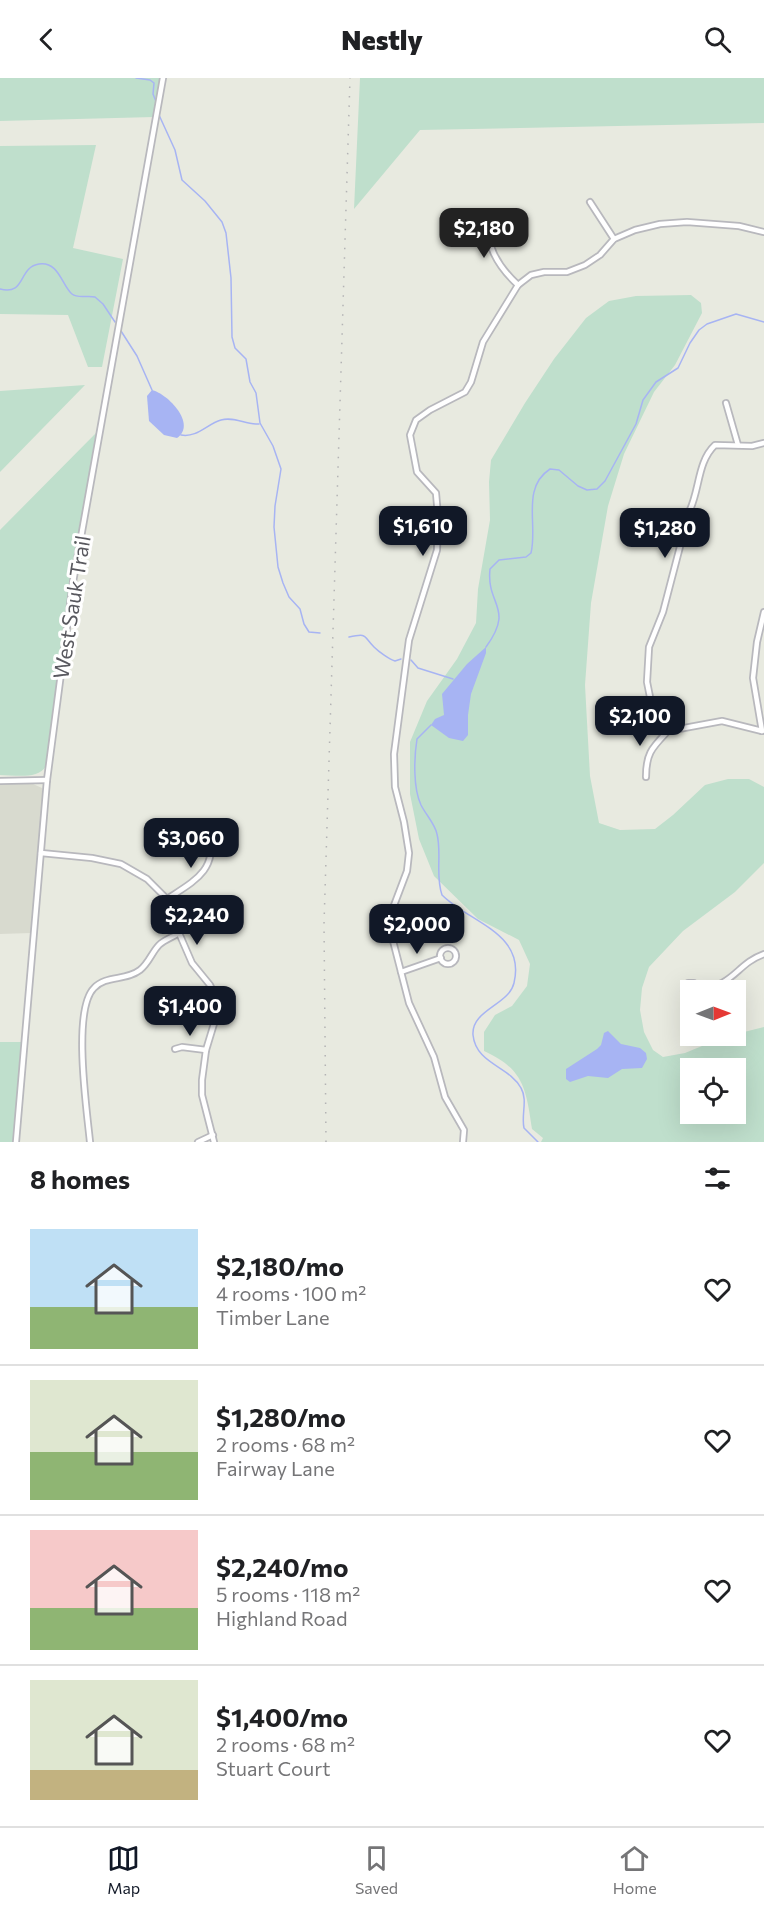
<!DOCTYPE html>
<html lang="en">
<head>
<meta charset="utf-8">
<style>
  body { margin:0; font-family:Commissioner,sans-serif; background:#f6f6f6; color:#202124; height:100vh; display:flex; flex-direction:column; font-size:22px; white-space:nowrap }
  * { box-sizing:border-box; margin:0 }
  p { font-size:20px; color:#757577 }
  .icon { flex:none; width:33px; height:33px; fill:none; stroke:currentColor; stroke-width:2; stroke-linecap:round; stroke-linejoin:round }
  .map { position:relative; height:1064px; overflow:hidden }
  .panel { display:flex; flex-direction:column; background:#fff; flex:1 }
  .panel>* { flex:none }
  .needle { width:39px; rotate:89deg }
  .controls { position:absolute; left:680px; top:902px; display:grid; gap:12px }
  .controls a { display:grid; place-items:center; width:66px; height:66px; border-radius:0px; background:#fff; box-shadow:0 6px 24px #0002; font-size:30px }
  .price { position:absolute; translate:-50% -51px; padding:0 14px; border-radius:12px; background:#111827; color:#fff; font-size:20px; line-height:39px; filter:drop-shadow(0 2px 3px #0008) }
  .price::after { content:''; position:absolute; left:50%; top:36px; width:18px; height:14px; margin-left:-9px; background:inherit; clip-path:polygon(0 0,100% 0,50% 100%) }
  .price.active { background:#222; color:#fff }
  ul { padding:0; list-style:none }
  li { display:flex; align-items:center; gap:18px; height:150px; padding:0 30px }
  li+li { border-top:2px solid #e0e0e0 }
  li span { display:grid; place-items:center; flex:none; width:168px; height:120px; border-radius:0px; color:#555 }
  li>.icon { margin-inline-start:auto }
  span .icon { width:72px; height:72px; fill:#fffc; stroke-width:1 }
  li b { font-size:26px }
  h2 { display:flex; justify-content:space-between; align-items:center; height:72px; padding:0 30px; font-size:26px }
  header { display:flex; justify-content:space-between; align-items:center; height:78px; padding:0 30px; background:#fff; font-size:27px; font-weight:800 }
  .tab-bar { display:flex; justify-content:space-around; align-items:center; height:84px; border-top:2px solid #e0e0e0; background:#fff; font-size:16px; color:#757577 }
  .tab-bar a { display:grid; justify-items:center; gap:3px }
  .tab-bar .active { color:#111827 }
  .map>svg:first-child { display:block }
  .education { fill:#d8dacf }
  .green { fill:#bfdfcc; fill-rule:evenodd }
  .water { fill:#a7b4f3 }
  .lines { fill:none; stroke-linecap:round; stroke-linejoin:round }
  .stream { stroke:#a7b4f3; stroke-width:1.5 }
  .minor-casing { stroke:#b8b8bd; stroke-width:8 }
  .minor { stroke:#fff; stroke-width:4.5 }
  .rail { stroke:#b3b3b4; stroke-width:1.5; stroke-dasharray:1.5 8; stroke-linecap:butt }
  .labels { text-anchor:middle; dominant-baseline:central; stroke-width:6; stroke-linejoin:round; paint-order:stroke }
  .street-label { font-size:21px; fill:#59595f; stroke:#fff }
</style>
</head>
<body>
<header><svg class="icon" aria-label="back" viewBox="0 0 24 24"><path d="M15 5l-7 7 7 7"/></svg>Nestly<svg class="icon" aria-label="search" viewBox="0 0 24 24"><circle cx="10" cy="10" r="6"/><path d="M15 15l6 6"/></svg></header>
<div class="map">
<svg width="764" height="1064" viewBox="0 0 764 1064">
  <rect width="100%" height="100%" fill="#e8eae0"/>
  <!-- education -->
  <polygon class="education" points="0,706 33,706 42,710 43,714 31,855 0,856"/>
  <!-- green -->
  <g class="green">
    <polygon points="0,0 163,0 154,39 0,43"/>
    <polygon points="360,0 764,0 764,45 420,52 354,131"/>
    <polygon points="96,67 73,170 123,181 102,289 88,289 68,237 0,236 0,68"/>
    <path d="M691 217 701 225 702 235 675 287 654 314 624 376 608 428 591 525 585 607 590 698 599 745 620 752 655 751 673 737 705 707 728 701H749L764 709V785L735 814 683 853 649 889 642 910 640 932 644 954 653 972 663 979 685 975 724 959 764 949V1064H541L543 1060 532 1051C526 1011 524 991 484 973V954L495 937 512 928 527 908 530 886 519 862 478 841 434 798 419 761 410 716V664L427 623 457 581 476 545 478 511 490 442 489 404 491 382 525 325 554 281 586 240 609 223 636 218ZM690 990H735V1035H690Z"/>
    <polygon points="85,307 0,394 0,313"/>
    <path d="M96 355 73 487 46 688C38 702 14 697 0 697V452Z"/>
    <polygon points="0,964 21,964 13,1064 0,1064"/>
  </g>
  <!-- water -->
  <g class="water">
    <path d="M152 312C168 316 197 346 177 360L164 357 149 343 147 318Z"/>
    <polygon points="486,569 486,575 471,616 468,637 468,657 463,663 449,660 431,647 435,641 444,637 442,616 467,586"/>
    <polygon points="608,953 621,966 640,970 646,975 647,981 642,990 622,991 608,1000 588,998 570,1004 566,1001 566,991 597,971 601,967 604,955"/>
  </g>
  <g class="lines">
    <!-- stream -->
    <g class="stream">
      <polyline points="136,0 150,2 154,5 153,16 157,26"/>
      <polyline points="159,37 175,72 182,102 205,123 222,144 226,155 231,200 232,259 235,270 246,281 250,304 256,315 260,345 273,368 281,391 275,428 274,449 278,489 283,505 289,519 300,531 304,546 309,554 320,555"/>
      <path d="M0 211C26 218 18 189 39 186 59 183 62 208 72 216 78 221 87 217 95 219L103 226 115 244"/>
      <polyline points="121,253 137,278 152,312"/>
      <path d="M181 357C197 360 207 346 221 342 234 338 246 347 259 346"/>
      <path d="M349 559C368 555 363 558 374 569 379 574 389 581 395 583L401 581"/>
      <path d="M486 569C515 529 486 528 490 491L499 482 526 479 531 475C538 447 521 410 550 391L559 392 578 408 587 412 597 411 605 403 630 357 636 346 643 322 656 304 678 290 690 265 699 252 707 246 736 236 764 244"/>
      <polyline points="411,582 418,590 453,601"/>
      <path d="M431 647 417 661C414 680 413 710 421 727 426 737 435 746 437 756 442 776 435 797 442 817 470 845 526 855 514 905 509 927 471 932 473 957 476 986 509 988 521 1010 528 1022 521 1037 524 1050L538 1064"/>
    </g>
    <defs>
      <g id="minor">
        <polyline points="590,124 614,161"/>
        <path d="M483 137C489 168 494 185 518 207"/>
        <polyline points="726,325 738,367"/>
        <path d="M668 653 651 624 647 604 649 569 663 534 689 434C700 412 697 384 715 367L752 368 764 365"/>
        <polyline points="668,653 722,643 762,653"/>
        <polyline points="762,653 753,600 757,564 764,534"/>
        <path d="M646 699C646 675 652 670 668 653"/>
        <polyline points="0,703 47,702"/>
        <polyline points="41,775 92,780 121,786 147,801 167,821 176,836 179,855 192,885 210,907 216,920 216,939 206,972 202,1002 202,1017 214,1064"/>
        <path d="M167 821C194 803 217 793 210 756"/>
        <circle cx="448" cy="878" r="8"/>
        <polyline points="401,894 441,880"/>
        <path d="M698 911C734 909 736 886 764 876"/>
        <polyline points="690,918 684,913 688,905 694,905 698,912"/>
        <polyline points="175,971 182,969 206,972"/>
        <polyline points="16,1064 47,702 73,504 163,0"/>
        <path d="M90 1064C87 1033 72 932 94 910 106 897 126 903 140 892 149 885 152 874 159 867 164 862 173 859 179 855"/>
        <polyline points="198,1064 213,1057"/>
        <polyline points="463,1064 464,1052 445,1019 434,979 409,925 391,855 393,830 407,793 409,775 404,744 395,709 394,676 409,562 437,472 438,438 436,415 417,394 410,357 416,342 430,332 465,314 471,304 483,264 518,207 531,197 544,194 567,194 585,187 600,177 614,161 635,152 660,146 687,144 739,148 764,154"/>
      </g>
    </defs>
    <!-- minor casing -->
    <use href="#minor" class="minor-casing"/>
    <!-- minor -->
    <use href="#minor" class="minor"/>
    <!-- rail -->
    <polyline class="rail" points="326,1064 324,846 350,0"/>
  </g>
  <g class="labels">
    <!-- street labels -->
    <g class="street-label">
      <text transform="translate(71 529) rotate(-81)">West Sauk Trail</text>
    </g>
  </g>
</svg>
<div class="controls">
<a><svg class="needle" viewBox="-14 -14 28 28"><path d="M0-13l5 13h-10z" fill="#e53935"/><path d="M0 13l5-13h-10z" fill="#757577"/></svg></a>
<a><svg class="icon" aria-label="locate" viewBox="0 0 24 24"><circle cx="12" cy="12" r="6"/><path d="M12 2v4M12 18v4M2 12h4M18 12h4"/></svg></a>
</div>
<b class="price active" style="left:484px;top:181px">$2,180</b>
<b class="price" style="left:423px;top:479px">$1,610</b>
<b class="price" style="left:665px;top:481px">$1,280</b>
<b class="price" style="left:640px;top:669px">$2,100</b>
<b class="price" style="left:191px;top:791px">$3,060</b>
<b class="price" style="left:197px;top:868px">$2,240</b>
<b class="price" style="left:417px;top:877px">$2,000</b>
<b class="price" style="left:190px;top:959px">$1,400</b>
</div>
<section class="panel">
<h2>8 homes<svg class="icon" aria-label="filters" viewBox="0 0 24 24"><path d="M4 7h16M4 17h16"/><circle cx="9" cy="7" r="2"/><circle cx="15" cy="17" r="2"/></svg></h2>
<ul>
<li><span style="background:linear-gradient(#bfe0f5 65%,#8fb573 0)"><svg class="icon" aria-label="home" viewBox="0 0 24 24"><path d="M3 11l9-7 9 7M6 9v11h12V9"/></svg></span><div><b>$2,180/mo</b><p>4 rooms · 100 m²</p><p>Timber Lane</p></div><svg class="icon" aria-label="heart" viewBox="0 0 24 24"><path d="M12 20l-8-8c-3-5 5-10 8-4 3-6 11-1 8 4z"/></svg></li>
<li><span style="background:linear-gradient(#dfe7d0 60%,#8fb573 0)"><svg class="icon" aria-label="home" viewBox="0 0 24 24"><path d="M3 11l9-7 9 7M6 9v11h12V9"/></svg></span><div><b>$1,280/mo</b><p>2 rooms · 68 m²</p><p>Fairway Lane</p></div><svg class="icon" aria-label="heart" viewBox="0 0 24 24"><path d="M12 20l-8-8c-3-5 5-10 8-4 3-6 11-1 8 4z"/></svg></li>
<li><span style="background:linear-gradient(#f6c9c9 65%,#8fb573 0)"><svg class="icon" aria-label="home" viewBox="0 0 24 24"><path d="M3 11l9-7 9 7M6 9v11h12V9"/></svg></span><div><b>$2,240/mo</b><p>5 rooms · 118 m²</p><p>Highland Road</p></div><svg class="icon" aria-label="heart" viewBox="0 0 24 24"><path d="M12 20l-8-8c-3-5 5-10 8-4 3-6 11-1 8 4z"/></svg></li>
<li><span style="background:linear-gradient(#dfe7d0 75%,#c2b280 0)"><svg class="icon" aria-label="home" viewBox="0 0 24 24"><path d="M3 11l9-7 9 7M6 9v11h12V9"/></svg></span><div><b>$1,400/mo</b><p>2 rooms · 68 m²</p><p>Stuart Court</p></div><svg class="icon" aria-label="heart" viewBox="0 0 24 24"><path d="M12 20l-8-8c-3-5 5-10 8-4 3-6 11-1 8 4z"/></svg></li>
</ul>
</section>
<nav class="tab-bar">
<a class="active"><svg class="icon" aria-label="map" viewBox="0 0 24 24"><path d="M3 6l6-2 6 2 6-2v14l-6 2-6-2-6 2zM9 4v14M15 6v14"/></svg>Map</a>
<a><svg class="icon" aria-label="saved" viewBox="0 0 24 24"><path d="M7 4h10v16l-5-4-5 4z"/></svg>Saved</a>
<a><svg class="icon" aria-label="home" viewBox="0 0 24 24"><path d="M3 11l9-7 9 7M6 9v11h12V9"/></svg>Home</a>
</nav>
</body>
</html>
